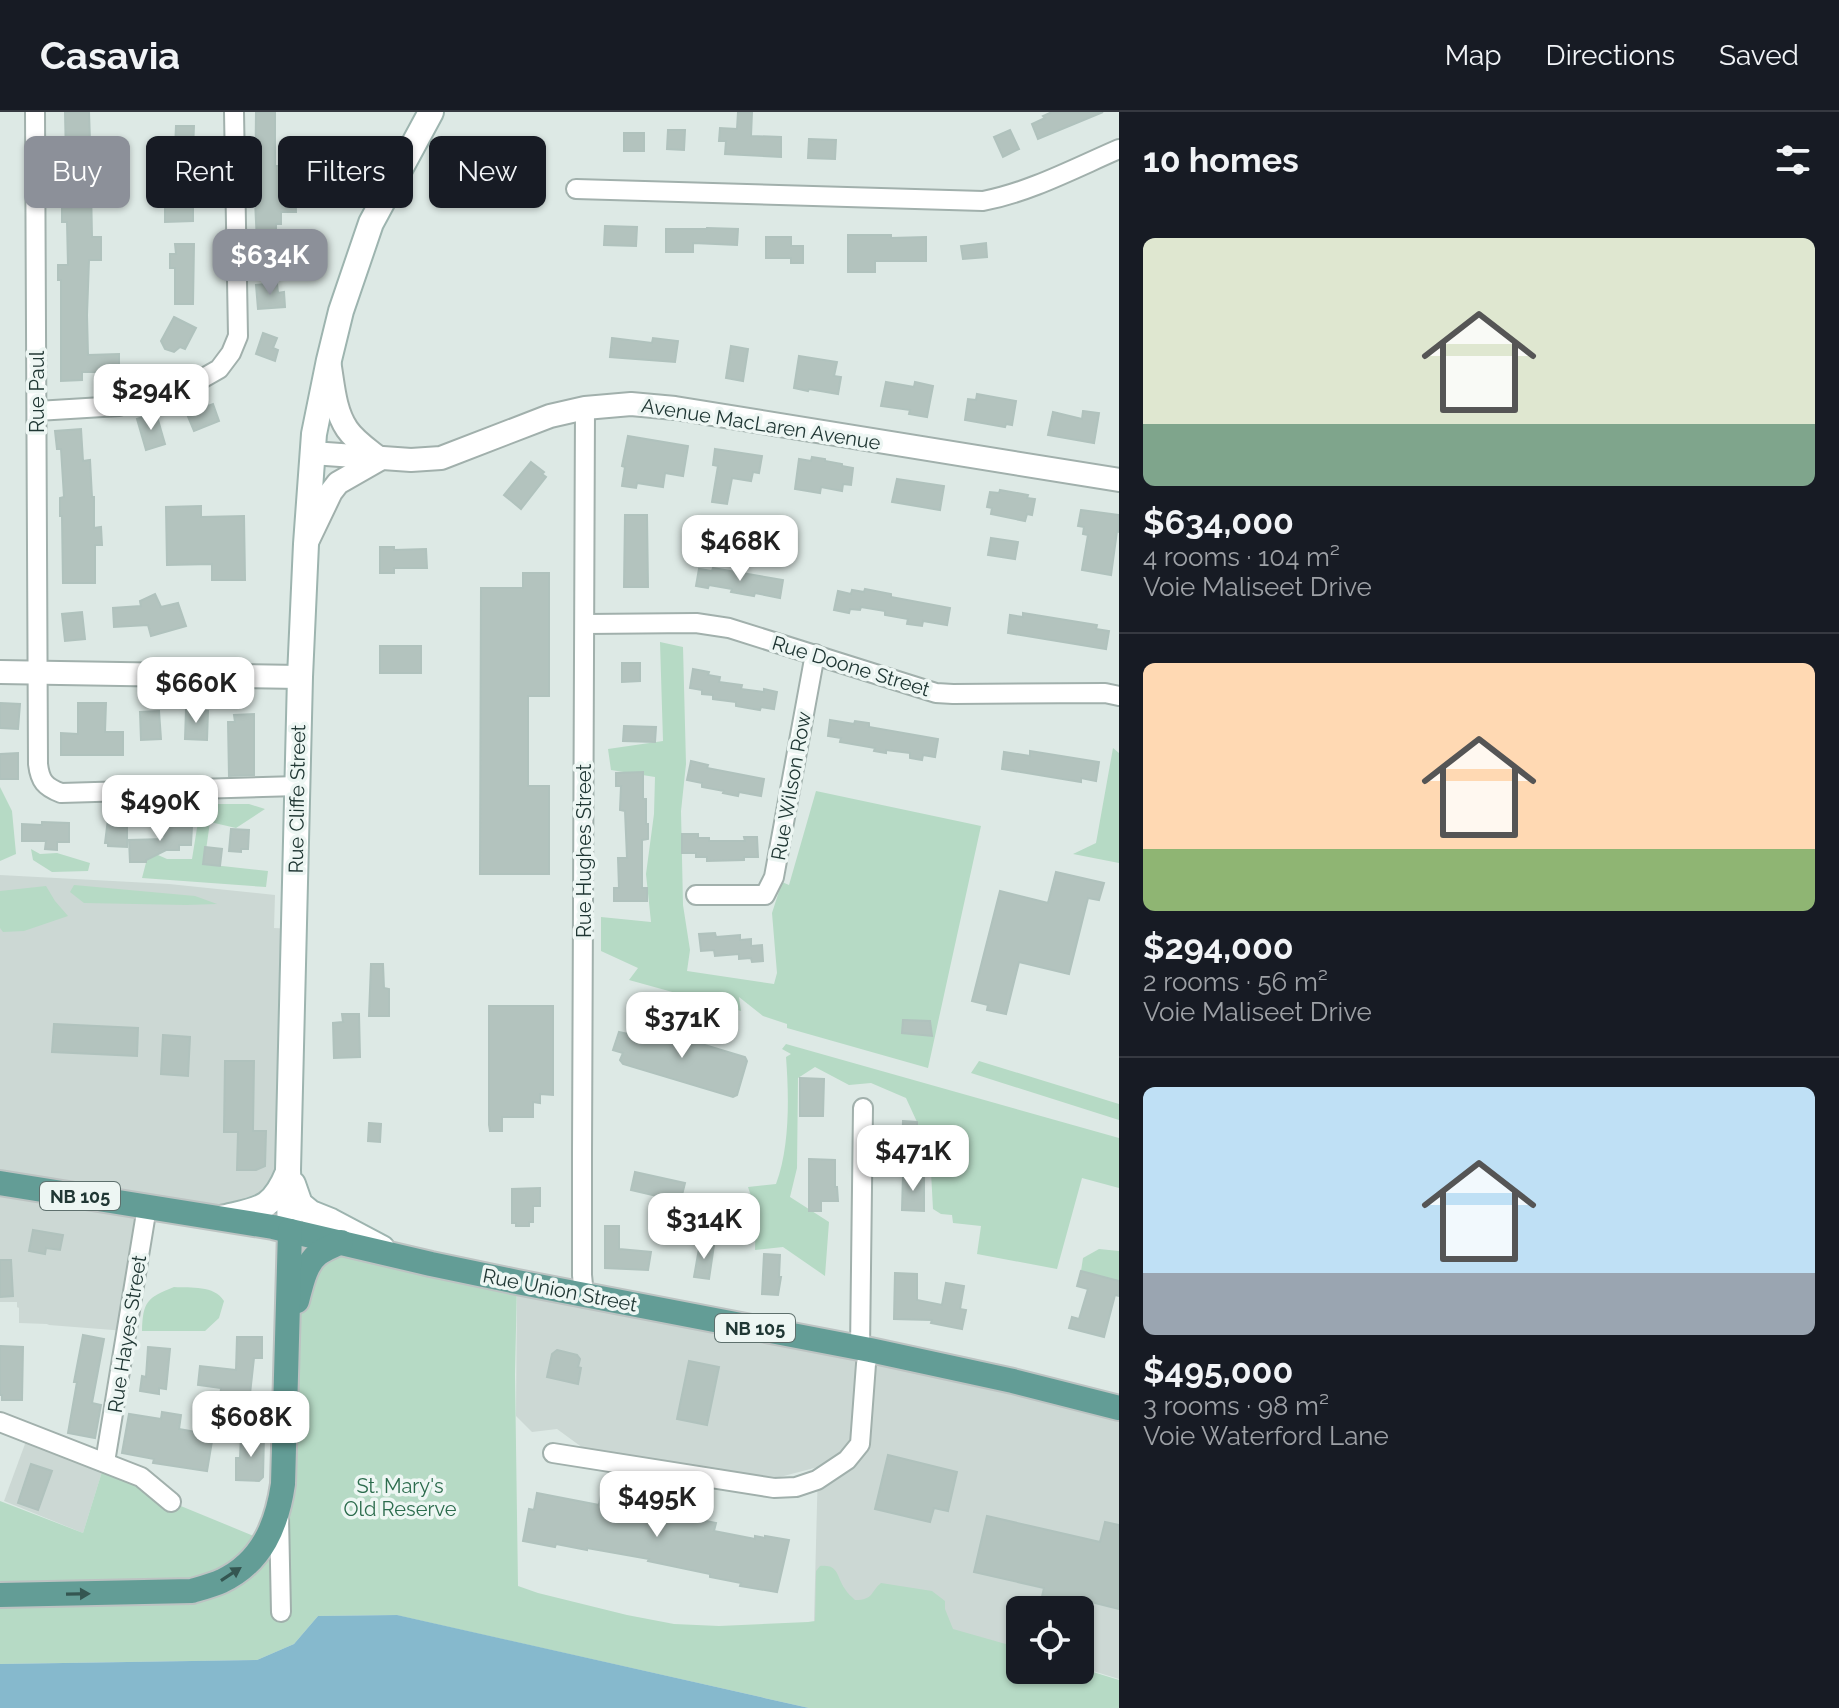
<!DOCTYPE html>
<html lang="en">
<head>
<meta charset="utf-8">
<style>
  body { margin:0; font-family:Raleway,sans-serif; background:#20242c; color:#f1f3f6; height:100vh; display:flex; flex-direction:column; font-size:30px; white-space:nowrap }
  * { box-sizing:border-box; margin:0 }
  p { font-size:26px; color:#9ea1a6 }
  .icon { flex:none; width:44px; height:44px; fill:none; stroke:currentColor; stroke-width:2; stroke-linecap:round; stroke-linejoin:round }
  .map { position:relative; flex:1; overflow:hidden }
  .side { display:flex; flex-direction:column; background:#171b24; width:720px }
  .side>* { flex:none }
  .banner { position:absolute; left:24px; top:24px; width:760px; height:72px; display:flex; gap:16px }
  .controls { position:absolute; left:1006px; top:1484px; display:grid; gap:16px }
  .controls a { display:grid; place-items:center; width:88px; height:88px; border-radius:12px; background:#171b24; box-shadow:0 2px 6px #0004; font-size:40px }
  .price { position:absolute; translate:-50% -68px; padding:0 18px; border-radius:16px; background:#fff; color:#222; font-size:26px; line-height:52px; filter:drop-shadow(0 2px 4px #0008) }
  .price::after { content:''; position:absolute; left:50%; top:48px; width:24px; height:18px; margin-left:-12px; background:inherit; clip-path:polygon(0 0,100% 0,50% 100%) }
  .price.selected { background:#8c9099; color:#fff }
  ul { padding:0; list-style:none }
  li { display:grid; align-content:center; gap:16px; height:424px; padding:0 24px }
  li+li { border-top:2px solid #363941 }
  li span { display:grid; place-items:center; height:248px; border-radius:12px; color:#555 }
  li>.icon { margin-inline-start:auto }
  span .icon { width:144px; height:144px; fill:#fffc; stroke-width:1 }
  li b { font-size:34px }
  h2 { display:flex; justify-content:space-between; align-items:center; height:96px; padding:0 24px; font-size:34px }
  .tag { padding:0 28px; border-radius:12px; background:#171b24; box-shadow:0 2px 6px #0004; font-size:28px; line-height:72px }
  .tag.selected { background:#8c9099; color:#fff }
  header { display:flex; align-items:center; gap:48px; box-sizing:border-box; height:112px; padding:0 40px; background:#171b24; border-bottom:2px solid #363941 }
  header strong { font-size:38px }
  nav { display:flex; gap:44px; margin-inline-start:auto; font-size:28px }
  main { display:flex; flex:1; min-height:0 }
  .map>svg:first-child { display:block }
  .built { fill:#ccd8d4 }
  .green { fill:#b6dac5 }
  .water { fill:#86b9cd }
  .building { fill:#b3c3be; stroke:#b0c2bd; stroke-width:2 }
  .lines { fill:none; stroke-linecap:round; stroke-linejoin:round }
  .minor-casing { stroke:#a1b0ac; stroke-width:22 }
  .tertiary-casing { stroke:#a1b0ac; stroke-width:26 }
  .secondary-casing { stroke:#9db4af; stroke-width:28 }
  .primary-casing { stroke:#bcc3c2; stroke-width:28 }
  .minor { stroke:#fff; stroke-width:18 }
  .tertiary { stroke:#fff; stroke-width:22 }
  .secondary { stroke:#fff; stroke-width:24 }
  .primary { stroke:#639d96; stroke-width:24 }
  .oneway { fill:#345651 }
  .labels { text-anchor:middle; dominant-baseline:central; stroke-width:7; stroke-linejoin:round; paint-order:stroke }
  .shield { fill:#edf6f3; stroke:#5e706d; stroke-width:2 }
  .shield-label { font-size:18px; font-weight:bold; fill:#203734 }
  .street-label { font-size:20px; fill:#203734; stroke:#edf6f3 }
  .park-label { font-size:20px; fill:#2c6c4d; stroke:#edf6f3 }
</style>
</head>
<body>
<header>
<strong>Casavia</strong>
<nav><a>Map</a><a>Directions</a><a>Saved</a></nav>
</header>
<main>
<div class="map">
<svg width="1119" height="1596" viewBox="0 0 1119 1596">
  <rect width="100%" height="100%" fill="#dde9e5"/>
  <!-- built -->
  <g class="built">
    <polygon points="0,763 169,772 275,783 274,816 294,817 288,1058 257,1098 147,1095 126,1219 49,1213 47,1212 19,1211 19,1196 17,1195 17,1190 0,1190"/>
    <polygon points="517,1170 1119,1296 1119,1567 1080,1555 1080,1498 1020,1498 1020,1536 1010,1533 814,1509 818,1355 776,1366 583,1336 557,1317 532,1320 516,1304"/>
    <polygon points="29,1321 105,1350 83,1421 4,1389"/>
  </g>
  <!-- green -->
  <g class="green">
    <polygon points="660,530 683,535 686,652 681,699 683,793 690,838 687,859 774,872 777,861 772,801 782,770 789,773 816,679 981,714 928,956 787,916 787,912 763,904 739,885 741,899 629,868 638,856 601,839 601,805 651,810 646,762 654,702 655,665 611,658 608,637 663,629"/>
    <polygon points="1113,636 1119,641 1119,751 1073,742 1096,731"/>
    <polygon points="0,675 12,699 16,742 0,749"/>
    <polygon points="205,692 249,692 265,697 236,716 210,710 204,752 268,759 266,775 142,766 149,739 167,747 192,747 197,716"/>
    <polygon points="31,737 40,742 57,741 90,751 88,759 52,760 33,748"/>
    <polygon points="74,773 195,784 217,792 186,793 84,791 70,780"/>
    <polygon points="46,774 55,789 68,804 24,819 3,820 0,816 0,779"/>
    <path d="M786 932 1119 1026V1076L1082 1066 1057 1157 977 1142 981 1114 953 1111 952 1103 941 1102 933 1097 931 1060 917 1040V1010L906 986 871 971 849 973 815 955 798 966 797 1056 790 1085 829 1110 825 1164 783 1135 755 1138 756 1099 748 1075 776 1072C790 1035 789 984 786 945L791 942 782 937Z"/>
    <polygon points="979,949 1119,992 1119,1008 971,961"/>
    <path d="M341 1130 517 1170 515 1262 518 1474 538 1481 627 1503 674 1512 719 1514 808 1510 815 1509 816 1459 820 1454C839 1452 836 1464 845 1477 848 1482 851 1484 855 1488 874 1488 870 1480 881 1471L932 1479 945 1489V1497L953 1517 1020 1536V1558H1080V1556L1119 1568V1596H809L396 1503 318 1504 294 1532 257 1548 0 1552V1389L83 1421 105 1350 171 1390 266 1429 303 1167Z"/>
    <polygon points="1099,1137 1119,1139 1119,1169 1081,1159 1083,1146"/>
    <path d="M174 1175C191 1176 214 1173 224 1189L219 1206 205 1219H142C143 1189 147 1186 174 1175Z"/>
  </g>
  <!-- water -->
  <polygon class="water" points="397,1503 809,1596 0,1596 0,1552 257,1548 294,1532 318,1504"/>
  <!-- building -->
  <g class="building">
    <polygon points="65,0 89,0 90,29 100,29 100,50 95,50 95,75 91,75 92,125 101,125 101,148 89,148 87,203 88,243 119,242 119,260 82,260 82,268 61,269 61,168 58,168 58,153 68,153 67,110 62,110 62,92 67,92"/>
    <polygon points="256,0 275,0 275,54 295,54 296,100 281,100 281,112 276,112 276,150 258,151 255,89"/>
    <polygon points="738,0 752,0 751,24 781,25 781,45 725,42 726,29 719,29 720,16 737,17"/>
    <polygon points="1052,0 1103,0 1038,27 1032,12 1045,6 1043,4"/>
    <polygon points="176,14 194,14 193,37 175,37"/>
    <polygon points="668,18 685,18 684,38 667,37"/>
    <polygon points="1010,18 1019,37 1003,45 994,25"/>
    <rect x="624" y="21" width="20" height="18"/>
    <polygon points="809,27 836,28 835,47 808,46"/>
    <polygon points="174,60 193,60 193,109 165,110 165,94 175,94"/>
    <polygon points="605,114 637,115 636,134 604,133"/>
    <polygon points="707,116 738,117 737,133 693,131 693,140 666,140 666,117 707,117"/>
    <polygon points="848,123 891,123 891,126 926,125 926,149 875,149 875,160 848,160"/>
    <polygon points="766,125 791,125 791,134 803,134 803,151 791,151 791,146 766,146"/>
    <polygon points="986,131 987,145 963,147 961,134"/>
    <polygon points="175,132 194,132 193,192 175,192 175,156 170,156 170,142 176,142"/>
    <polygon points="277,171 278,181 284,180 285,195 258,197 256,173"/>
    <polygon points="174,205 196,216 185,237 180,235 174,240 165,237 161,229"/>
    <polygon points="263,221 277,226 273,236 278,238 275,249 256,242"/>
    <polygon points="612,226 652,231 653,226 678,229 675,250 610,245"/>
    <polygon points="731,234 748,237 743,269 726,266"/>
    <polygon points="799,244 837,250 834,264 841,265 838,282 809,277 808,279 794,276"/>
    <polygon points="886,270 914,275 915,270 933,274 927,305 909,302 910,298 881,294"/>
    <polygon points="977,282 1016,289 1012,313 1006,312 1005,315 965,308 968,287 976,288"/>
    <polygon points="213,292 219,309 194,319 187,302"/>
    <polygon points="1083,299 1099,301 1094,331 1048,323 1053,300 1082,307"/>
    <polygon points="156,301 165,332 146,338 137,307"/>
    <polygon points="81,317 83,349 90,348 92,385 94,385 94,416 101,415 102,433 95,433 95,471 63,471 62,404 60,404 60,386 64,385 61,337 57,337 55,319"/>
    <polygon points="628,324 688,334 683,364 665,361 663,375 637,371 636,376 622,374 625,355 622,354"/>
    <polygon points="715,337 762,344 759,361 753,360 751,369 732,366 727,392 712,390 718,354 713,353"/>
    <polygon points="812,345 825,347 825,349 842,352 842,354 853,356 851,373 843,372 842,379 821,375 820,381 795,377 799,347 811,349"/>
    <polygon points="531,350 544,360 542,362 546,365 521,397 504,383"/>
    <polygon points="897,367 944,374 940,398 892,390"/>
    <polygon points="1000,378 1028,383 1027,386 1035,387 1032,403 1027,402 1025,409 991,402 992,396 987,395 990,380 999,381"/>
    <polygon points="201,394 201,405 244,404 245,468 212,468 212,452 167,453 166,395"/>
    <polygon points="1081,398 1119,403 1119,420 1117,419 1111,463 1082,458 1088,423 1083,422 1084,415 1078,414"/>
    <polygon points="625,403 647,403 648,475 624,475"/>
    <polygon points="991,426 1018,430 1015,447 988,443"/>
    <polygon points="380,435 394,435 394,438 426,437 427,456 394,456 394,461 380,461"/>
    <polygon points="713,456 783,468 780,486 755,481 754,484 731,480 732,477 709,473 708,476 696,474 699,457 712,459"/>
    <polygon points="523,461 549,461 549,584 528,584 528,674 549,674 549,762 480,762 481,476 523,476"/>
    <polygon points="865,477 891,482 891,485 950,496 947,513 923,509 922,514 907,512 908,507 885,503 885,499 861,495 860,498 850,497 849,501 834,498 838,479 851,482 852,478 864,480"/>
    <polygon points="155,482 161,495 178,491 186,514 151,524 148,513 114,515 113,496 141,494 140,489"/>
    <polygon points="82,500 85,527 65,529 62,502"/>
    <polygon points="1023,501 1097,513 1096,517 1109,519 1106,537 1008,521 1010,503 1023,505"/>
    <rect x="380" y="534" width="41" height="27"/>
    <polygon points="622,551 640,551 640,569 622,570"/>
    <polygon points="693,557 709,560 708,563 720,565 719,570 742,573 741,577 764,580 764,577 777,580 774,597 761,595 760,598 736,594 736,590 713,587 713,583 702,582 702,578 690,576"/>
    <polygon points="0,591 20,592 18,617 0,616"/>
    <polygon points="78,591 106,591 105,620 123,620 123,643 61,643 61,621 78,622"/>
    <polygon points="186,598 208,599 207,628 185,627"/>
    <polygon points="159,599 161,627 141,628 140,600"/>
    <polygon points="254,602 254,663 229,664 228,610 235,610 234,603"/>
    <polygon points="830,608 854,612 855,609 869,611 869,615 938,627 935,645 923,643 922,648 910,646 910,641 886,638 886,641 874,639 875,636 840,630 841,626 828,624"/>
    <polygon points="624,614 656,615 655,630 623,629"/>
    <polygon points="1030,639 1099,650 1096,669 1081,666 1081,670 1002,657 1004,640 1030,644"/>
    <polygon points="18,641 18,667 0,667 0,642"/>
    <polygon points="691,649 708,653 707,656 764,667 761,684 739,680 738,684 723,681 724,679 702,675 702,671 687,668"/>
    <polygon points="643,660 643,687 646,687 646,712 648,712 648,727 642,728 642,776 647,776 647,789 614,789 614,776 619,776 618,746 627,746 625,699 620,698 621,674 616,674 616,661"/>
    <polygon points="108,707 119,707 119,712 127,713 127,735 108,734 108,731 105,731"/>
    <polygon points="42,710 69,711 69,730 57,730 57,738 45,737 46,729 22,729 22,712 42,713"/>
    <polygon points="166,712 192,714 191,733 179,733 179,738 166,738 146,748 146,750 130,750 129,728 164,727"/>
    <polygon points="231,717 249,718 248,737 241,737 241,740 229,739"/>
    <polygon points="682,722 698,722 698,726 709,726 709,729 745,729 744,725 757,725 758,745 744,745 744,748 707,749 707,745 696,745 696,741 682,741"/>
    <polygon points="205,735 222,737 220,754 203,752"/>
    <polygon points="1056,760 1104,771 1099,788 1088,786 1069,862 1019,850 1006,902 987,898 988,893 972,889 1000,779 1048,791"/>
    <polygon points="715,821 716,825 740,823 740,828 751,827 751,834 762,833 763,849 752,850 751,846 739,847 739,842 715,844 714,838 701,839 699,822"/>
    <polygon points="371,852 383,852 384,876 389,877 389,904 369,904"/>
    <polygon points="489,894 553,894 553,983 540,982 540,991 533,990 533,1005 502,1005 502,1019 490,1019 489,1013"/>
    <polygon points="342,902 359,902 360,945 334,946 333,911 343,910"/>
    <polygon points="903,908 930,909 932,924 902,921"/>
    <polygon points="54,912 138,916 137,944 52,940"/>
    <polygon points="635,912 745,945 747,949 737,983 733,985 623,952 620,948 623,941 613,938 619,920 628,922 630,915"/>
    <polygon points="163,923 190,925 188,964 161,962"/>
    <polygon points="225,949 254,949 253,1019 266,1019 265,1054 256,1058 237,1058 238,1020 224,1020"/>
    <polygon points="800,966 824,967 823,1004 800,1004"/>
    <polygon points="903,1009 917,1010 917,1040 902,1040"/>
    <polygon points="369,1011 381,1012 380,1030 368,1029"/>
    <polygon points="809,1047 835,1048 835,1075 837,1075 838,1089 821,1089 821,1099 809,1099"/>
    <polygon points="635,1060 685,1071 679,1095 656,1091 657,1084 631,1078"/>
    <polygon points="903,1063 924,1063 924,1099 902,1098"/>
    <polygon points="540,1076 540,1094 533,1094 533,1110 529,1110 529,1114 516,1114 516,1111 512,1111 512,1077"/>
    <polygon points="605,1114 619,1114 619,1137 651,1140 648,1158 605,1156"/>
    <polygon points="33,1118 63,1123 60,1138 46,1136 45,1142 29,1139"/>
    <polygon points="700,1131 714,1133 709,1167 694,1165"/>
    <polygon points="764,1142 780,1143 779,1165 781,1165 778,1183 762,1182"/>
    <polygon points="0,1148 11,1148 13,1184 0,1185"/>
    <polygon points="1081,1159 1119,1169 1119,1184 1115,1183 1104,1225 1069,1216 1072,1205 1079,1207 1088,1177 1077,1174"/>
    <polygon points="895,1161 917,1162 917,1188 942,1193 946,1171 964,1174 960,1197 966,1198 962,1217 931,1211 932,1208 894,1207"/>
    <polygon points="83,1223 104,1227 92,1291 101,1293 95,1326 68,1321 77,1270 74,1270"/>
    <polygon points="237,1225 262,1225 262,1246 254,1246 250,1282 263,1284 261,1303 232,1300 234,1289 220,1287 221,1276 198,1273 200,1254 236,1258"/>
    <polygon points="0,1234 23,1235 22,1288 2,1288 2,1283 0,1283"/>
    <polygon points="148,1235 170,1237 166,1277 159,1276 159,1282 140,1279 142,1264 146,1265"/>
    <polygon points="557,1238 577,1243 580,1247 578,1255 581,1256 578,1272 547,1265 552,1242"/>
    <polygon points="689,1249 719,1255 707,1313 677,1307"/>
    <polygon points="162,1300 181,1303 179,1317 213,1323 207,1359 153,1351 154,1347 122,1341 129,1302 161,1307"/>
    <polygon points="241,1323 264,1324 263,1365 259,1369 236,1368 236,1346 240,1346"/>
    <polygon points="888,1343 957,1360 948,1399 934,1396 930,1410 875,1397"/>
    <polygon points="31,1352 52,1359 38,1398 18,1391"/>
    <polygon points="537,1381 599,1393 601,1383 623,1387 622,1390 653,1396 653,1398 716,1411 714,1419 755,1427 755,1424 765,1426 765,1424 789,1428 777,1480 740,1474 741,1471 710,1465 710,1462 648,1449 649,1447 587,1436 587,1438 556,1432 555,1435 523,1429 529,1397 534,1398"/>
    <polygon points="987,1404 1100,1430 1105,1410 1119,1413 1119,1497 1091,1490 1088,1500 1041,1489 1044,1476 974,1460"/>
  </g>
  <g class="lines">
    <defs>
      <g id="minor">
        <path d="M35 0 38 652C40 669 45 675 61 681L298 674"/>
        <path d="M576 77 983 89C1030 80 1075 56 1119 37"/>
        <polyline points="37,299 119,294 177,278 198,269 219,257 231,241 238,224 234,0"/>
        <polyline points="586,512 696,511 729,516 936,581 953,582 1105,581 1119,584"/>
        <polyline points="696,783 765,783 774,765 815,542"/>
        <polyline points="584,1183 582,1163 582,1042 585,296"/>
        <polyline points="860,1237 863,996"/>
        <polyline points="0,1310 141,1365 171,1390"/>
        <polyline points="553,1341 774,1376 796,1375 817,1368 847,1348 860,1332 866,1252 870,1238"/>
        <polyline points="105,1350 147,1095"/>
        <polyline points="279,1405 281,1500"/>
      </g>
      <g id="tertiary">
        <polyline points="312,341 411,348 441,346 550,304 585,296 631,292 675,296 1119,368"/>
        <path d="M308 428 331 380 338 371 380 347C369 338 355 329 347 317 334 298 333 271 329 249"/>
        <polyline points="0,560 300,565"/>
      </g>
      <g id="secondary">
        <polyline points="293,1072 300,1092 311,1101 331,1109 382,1136"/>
        <path d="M221 1106C259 1097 272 1099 288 1060"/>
        <polyline points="290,1119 288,1058 300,565 306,432 314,322 329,248 341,199 371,111 431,0"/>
      </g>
      <g id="primary">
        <polyline points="0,1071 273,1115 431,1152 517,1170 870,1238 1013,1269 1119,1296"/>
        <path d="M297 1189C301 1174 305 1152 318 1142 324 1137 333 1134 341 1130"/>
        <path d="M0 1483 192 1479C202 1476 213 1473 222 1469 262 1450 277 1413 283 1372L290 1119"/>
      </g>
    </defs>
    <!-- minor casing -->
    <use href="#minor" class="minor-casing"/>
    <!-- tertiary casing -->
    <use href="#tertiary" class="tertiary-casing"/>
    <!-- secondary casing -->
    <use href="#secondary" class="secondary-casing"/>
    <!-- primary casing -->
    <use href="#primary" class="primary-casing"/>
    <!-- minor -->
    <use href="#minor" class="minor"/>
    <!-- tertiary -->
    <use href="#tertiary" class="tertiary"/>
    <!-- secondary -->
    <use href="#secondary" class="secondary"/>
    <!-- primary -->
    <use href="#primary" class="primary"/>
  </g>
  <!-- one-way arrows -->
  <defs><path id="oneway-solid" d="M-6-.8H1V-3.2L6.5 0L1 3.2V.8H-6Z" transform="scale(2)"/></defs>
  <g class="oneway">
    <use href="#oneway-solid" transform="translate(231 1462) rotate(-33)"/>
    <use href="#oneway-solid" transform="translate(78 1482) rotate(-1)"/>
  </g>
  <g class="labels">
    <!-- shield labels -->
    <g class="shield">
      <rect x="40" y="1070" width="80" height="28" rx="6"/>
      <rect x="715" y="1202" width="80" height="28" rx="6"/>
    </g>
    <g class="shield-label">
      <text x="80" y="1084">NB 105</text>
      <text x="755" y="1216">NB 105</text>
    </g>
    <!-- street labels -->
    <g class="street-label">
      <text transform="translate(37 280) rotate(-90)">Rue Paul</text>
      <text transform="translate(761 312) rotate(9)">Avenue MacLaren Avenue</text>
      <text transform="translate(851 554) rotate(17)">Rue Doone Street</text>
      <text transform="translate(791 674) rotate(-80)">Rue Wilson Row</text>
      <text transform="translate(297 687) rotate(-89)">Rue Cliffe Street</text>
      <text transform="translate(584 739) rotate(-90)">Rue Hughes Street</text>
      <text transform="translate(560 1178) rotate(11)">Rue Union Street</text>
      <text transform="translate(127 1222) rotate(-81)">Rue Hayes Street</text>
    </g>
    <!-- park labels -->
    <g class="park-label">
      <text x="400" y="1374">St. Mary's<tspan x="400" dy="23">Old Reserve</tspan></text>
    </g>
  </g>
</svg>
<div class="controls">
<a><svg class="icon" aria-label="locate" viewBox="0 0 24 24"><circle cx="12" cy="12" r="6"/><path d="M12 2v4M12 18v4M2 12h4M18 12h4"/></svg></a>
</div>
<b class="price selected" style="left:270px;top:185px">$634K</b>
<b class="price" style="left:151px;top:320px">$294K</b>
<b class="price" style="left:740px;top:471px">$468K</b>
<b class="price" style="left:196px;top:613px">$660K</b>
<b class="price" style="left:160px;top:731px">$490K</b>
<b class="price" style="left:682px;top:948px">$371K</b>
<b class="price" style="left:913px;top:1081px">$471K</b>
<b class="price" style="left:704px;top:1149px">$314K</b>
<b class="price" style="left:251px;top:1347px">$608K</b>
<b class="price" style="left:657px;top:1427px">$495K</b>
<div class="banner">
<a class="tag selected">Buy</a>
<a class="tag">Rent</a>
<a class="tag">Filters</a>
<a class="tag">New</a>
</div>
</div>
<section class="side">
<h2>10 homes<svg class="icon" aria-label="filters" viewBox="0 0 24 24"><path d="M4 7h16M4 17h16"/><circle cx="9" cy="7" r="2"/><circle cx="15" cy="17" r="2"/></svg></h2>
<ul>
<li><span style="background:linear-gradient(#dfe7d0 75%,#7fa58c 0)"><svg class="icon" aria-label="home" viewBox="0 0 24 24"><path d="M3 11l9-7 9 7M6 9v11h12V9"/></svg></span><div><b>$634,000</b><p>4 rooms · 104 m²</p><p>Voie Maliseet Drive</p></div></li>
<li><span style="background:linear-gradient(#ffd9b3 75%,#8fb573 0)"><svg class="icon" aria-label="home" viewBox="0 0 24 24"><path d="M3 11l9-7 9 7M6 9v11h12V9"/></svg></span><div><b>$294,000</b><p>2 rooms · 56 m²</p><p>Voie Maliseet Drive</p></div></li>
<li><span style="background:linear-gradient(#bfe0f5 75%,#9aa5b1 0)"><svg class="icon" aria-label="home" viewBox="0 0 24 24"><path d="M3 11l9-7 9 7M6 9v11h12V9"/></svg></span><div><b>$495,000</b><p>3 rooms · 98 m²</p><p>Voie Waterford Lane</p></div></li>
</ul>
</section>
</main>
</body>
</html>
